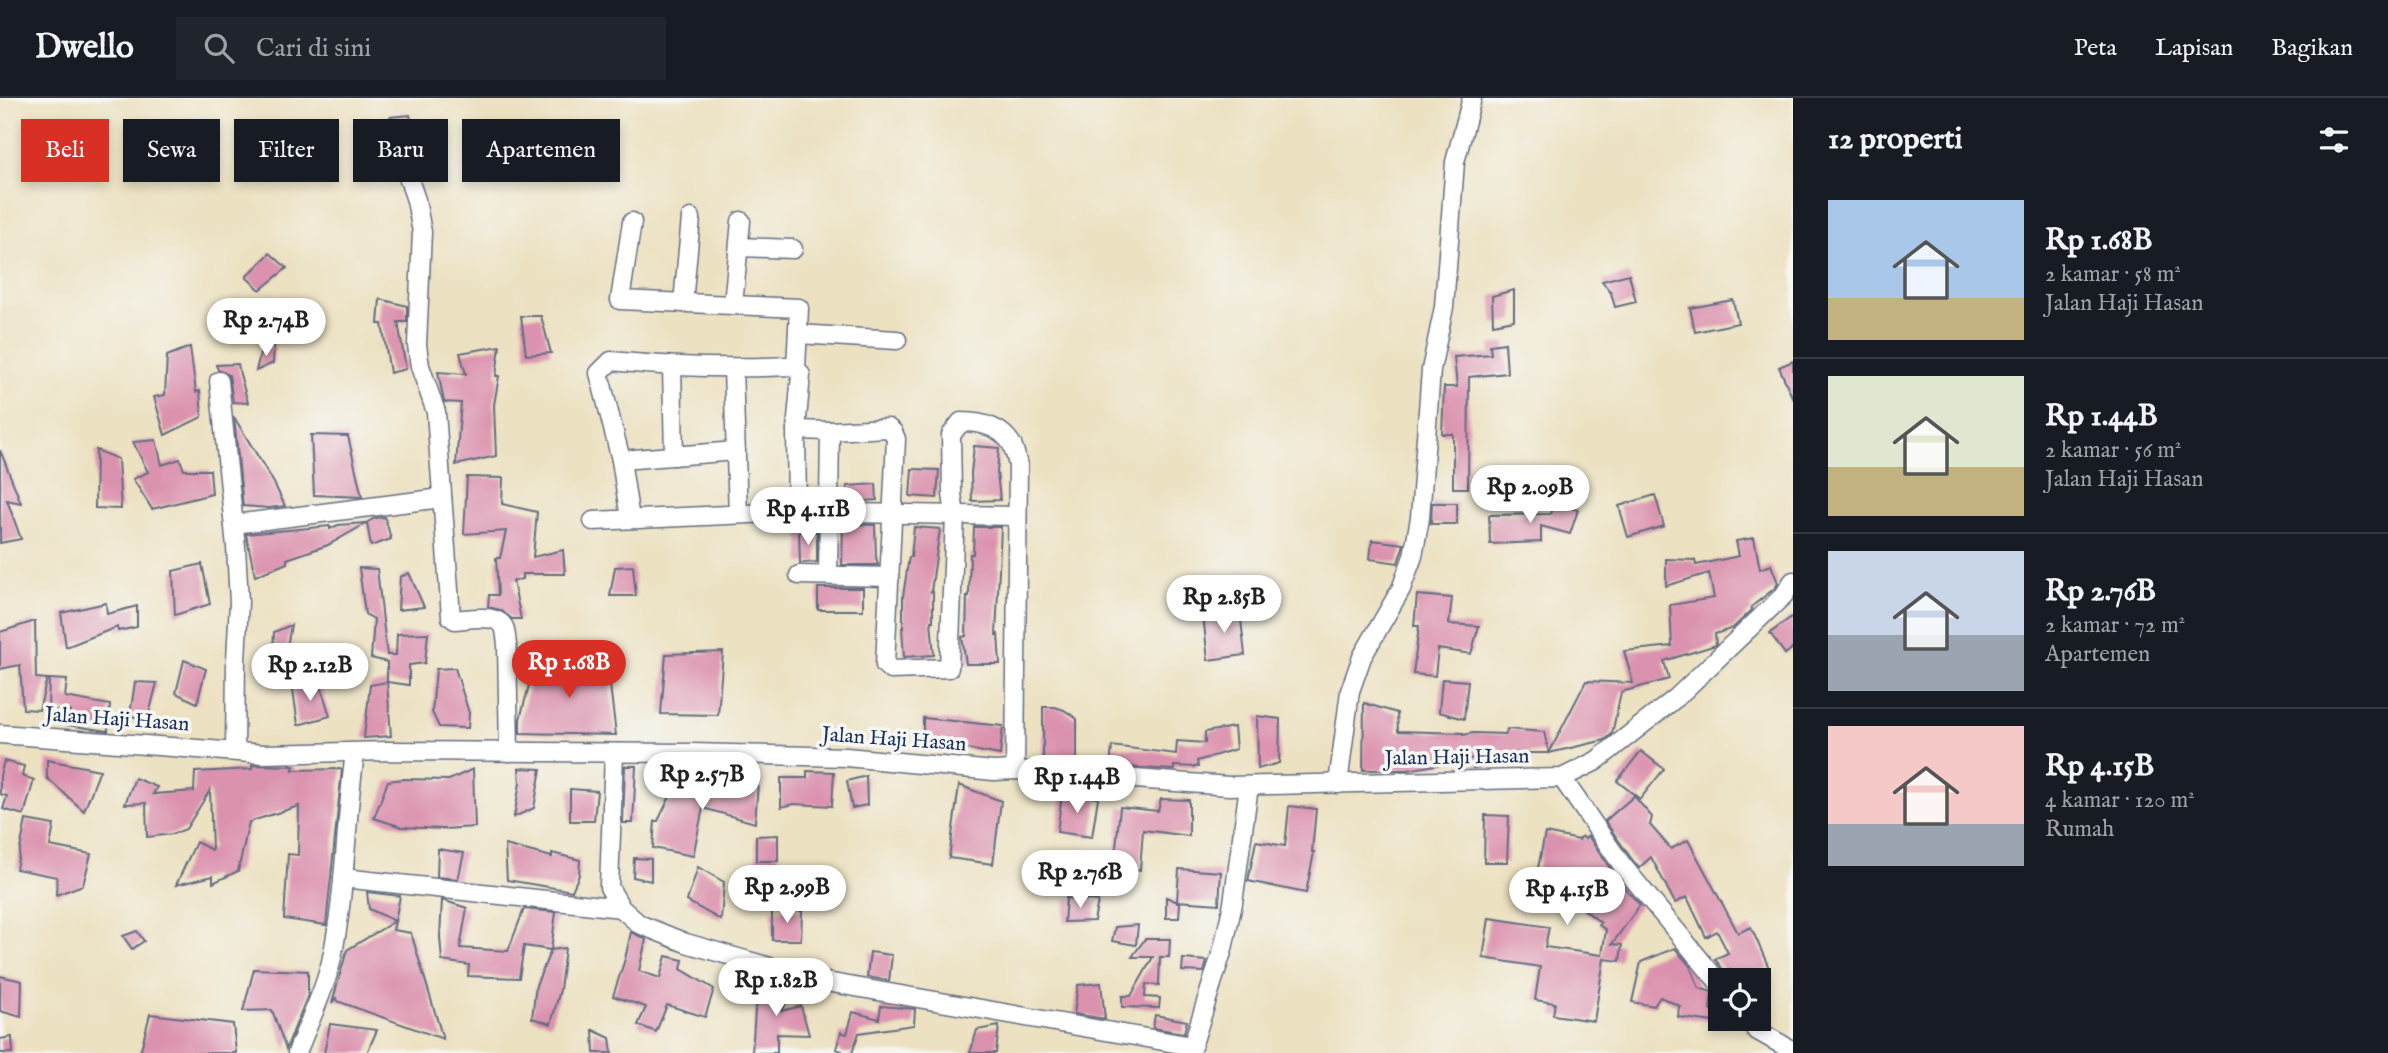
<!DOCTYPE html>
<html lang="id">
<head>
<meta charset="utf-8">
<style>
  body { margin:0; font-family:"IM FELL English",serif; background:#20242c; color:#f1f3f6; height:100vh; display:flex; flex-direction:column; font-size:26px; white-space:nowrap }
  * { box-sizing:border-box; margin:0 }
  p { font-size:23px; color:#9ea1a6 }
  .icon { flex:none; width:38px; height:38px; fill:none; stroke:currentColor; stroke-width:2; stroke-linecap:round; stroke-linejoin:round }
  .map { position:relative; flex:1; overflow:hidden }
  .details { display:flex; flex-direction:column; background:#171b24; width:595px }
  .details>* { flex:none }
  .banner { position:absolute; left:21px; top:21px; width:665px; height:63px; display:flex; gap:14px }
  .fabs { position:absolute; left:1708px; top:870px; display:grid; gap:14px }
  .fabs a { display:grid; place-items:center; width:63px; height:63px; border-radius:0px; background:#171b24; box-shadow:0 4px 10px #0003; font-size:35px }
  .price { position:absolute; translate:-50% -60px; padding:0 16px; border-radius:24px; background:#fff; color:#222; font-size:23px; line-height:46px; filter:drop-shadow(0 2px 4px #0008) }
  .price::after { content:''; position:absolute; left:50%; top:42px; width:21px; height:16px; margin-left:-10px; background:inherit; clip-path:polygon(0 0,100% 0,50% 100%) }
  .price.current { background:#d93025; color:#fff }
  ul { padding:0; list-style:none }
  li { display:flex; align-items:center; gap:21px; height:175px; padding:0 35px }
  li+li { border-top:2px solid #363941 }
  li span { display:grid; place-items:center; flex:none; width:196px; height:140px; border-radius:0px; color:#555 }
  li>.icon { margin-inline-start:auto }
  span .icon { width:84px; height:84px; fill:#fffc; stroke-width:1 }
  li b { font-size:30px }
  h2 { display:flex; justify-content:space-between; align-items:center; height:84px; padding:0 35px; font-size:30px }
  .chip { padding:0 24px; border-radius:0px; background:#171b24; box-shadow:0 4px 10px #0003; font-size:24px; line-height:63px }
  .chip.current { background:#d93025; color:#fff }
  header { display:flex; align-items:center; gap:42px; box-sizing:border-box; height:98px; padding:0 35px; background:#171b24; border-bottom:2px solid #363941 }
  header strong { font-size:33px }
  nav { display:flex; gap:38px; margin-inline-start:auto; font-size:24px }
  .search { width:490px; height:63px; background:#20242c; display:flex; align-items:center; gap:18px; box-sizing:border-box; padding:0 24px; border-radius:0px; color:#9ea1a6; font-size:26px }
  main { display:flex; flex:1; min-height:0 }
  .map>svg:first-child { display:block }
  .building { fill:#db92ae }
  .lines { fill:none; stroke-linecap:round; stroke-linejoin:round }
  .minor-casing { stroke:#646d81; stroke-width:21 }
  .minor { stroke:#fff; stroke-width:18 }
  .labels { text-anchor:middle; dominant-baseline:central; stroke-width:7; stroke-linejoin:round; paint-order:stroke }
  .street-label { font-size:21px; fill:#1b2f5e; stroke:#f6f6f2 }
</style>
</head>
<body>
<header>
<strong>Dwello</strong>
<div class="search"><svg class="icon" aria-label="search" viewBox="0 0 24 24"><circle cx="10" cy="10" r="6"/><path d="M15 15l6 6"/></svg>Cari di sini</div>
<nav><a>Peta</a><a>Lapisan</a><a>Bagikan</a></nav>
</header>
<main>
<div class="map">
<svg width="1793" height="955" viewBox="0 0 1793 955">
  <rect width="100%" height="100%" fill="#f6f6f2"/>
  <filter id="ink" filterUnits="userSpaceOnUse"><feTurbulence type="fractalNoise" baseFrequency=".0143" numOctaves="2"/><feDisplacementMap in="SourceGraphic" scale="14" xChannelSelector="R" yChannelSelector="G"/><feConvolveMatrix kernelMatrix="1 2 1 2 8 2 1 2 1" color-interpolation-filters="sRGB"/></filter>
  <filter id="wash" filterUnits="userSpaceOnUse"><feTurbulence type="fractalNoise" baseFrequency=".00686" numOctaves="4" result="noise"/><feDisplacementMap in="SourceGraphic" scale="28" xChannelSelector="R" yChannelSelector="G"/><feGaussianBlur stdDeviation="1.57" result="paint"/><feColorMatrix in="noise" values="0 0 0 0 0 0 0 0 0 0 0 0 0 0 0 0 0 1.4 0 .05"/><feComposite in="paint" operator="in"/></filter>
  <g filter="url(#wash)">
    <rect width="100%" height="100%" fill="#ece1c1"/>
    <g id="blocks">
      <!-- building -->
      <g class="building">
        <polygon points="410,17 414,36 448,28 436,62 419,62 421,73 418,73 406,43 396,41 390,45 390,19"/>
        <polygon points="270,155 287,170 260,192 246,179"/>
        <polygon points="1629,176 1636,204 1615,209 1611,195 1602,183"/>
        <polygon points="1514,192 1514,222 1493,226 1492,198"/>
        <polygon points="380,201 407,208 407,224 398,224 406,271 390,275 382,226 378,226"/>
        <polygon points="1733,202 1738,225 1695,234 1690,210"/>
        <polygon points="521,218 541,218 551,255 526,257"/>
        <polygon points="1505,245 1507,275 1469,279 1468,390 1453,390 1453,336 1442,336 1444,289 1457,289 1454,259 1491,256 1490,247"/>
        <polygon points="274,248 273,265 256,273 261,252"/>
        <polygon points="500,248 496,278 499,278 494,307 496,358 456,367 461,305 444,304 438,274 466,276 460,255"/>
        <polygon points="190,249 196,294 200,293 202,319 165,337 154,299 165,297 167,258"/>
        <polygon points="1793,263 1793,301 1779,269"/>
        <polygon points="238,266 240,276 248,305 233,304 229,277 218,272 216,267"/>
        <polygon points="234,319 274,385 285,408 269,410 243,408"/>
        <polygon points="311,337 348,338 362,399 314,397"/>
        <polygon points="156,342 162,367 180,361 184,372 210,372 212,396 152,411 133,381 148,374 133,344"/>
        <polygon points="974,348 999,350 997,374 1000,402 972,403 971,375"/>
        <polygon points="0,352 21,405 7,402 21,441 0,445"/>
        <polygon points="96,352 118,361 121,411 95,410"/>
        <polygon points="912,371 939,372 937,400 910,398"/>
        <polygon points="467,379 503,380 502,406 537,414 533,459 563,452 565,476 522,476 522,481 513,483 521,521 512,521 500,512 488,509 489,497 498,497 496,460 500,460 506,433 464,436"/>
        <polygon points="876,386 877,402 848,404 847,388"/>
        <polygon points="1655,397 1664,428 1628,439 1619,408"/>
        <polygon points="1432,405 1457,405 1457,426 1431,426"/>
        <polygon points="1554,405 1578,412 1570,436 1541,428 1541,444 1490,446 1489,417 1550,416"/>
        <polygon points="385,419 391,441 371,448 367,425 328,447 287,461 287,465 255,478 246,436 330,428 330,431 338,427 366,425 375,420"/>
        <polygon points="843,426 875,427 876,459 878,467 842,467"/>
        <polygon points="914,429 940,431 931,494 933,494 933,523 931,523 934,557 904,559 902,530 903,530 903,498 909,459 911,459"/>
        <polygon points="974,429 1001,429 996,537 998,536 1000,566 966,566 962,539 966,538 967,498 969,498 970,456 973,456"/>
        <polygon points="799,434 817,434 817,464 800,465"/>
        <polygon points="1754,440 1760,471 1771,467 1778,485 1775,490 1751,509 1752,512 1733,530 1715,536 1716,547 1664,563 1669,581 1621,594 1612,636 1605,642 1549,655 1586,583 1633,585 1624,553 1672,548 1670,507 1714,500 1709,475 1666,488 1666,461 1695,462 1696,467 1739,458 1736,443"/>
        <polygon points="1372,442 1404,446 1398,465 1370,461"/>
        <polygon points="202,466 210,506 175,517 173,473"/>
        <polygon points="633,468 636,498 610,498 615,469"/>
        <polygon points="359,470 377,471 387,557 396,557 397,536 428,535 425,565 409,567 409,587 387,584 387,564 371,560 374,521 365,516"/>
        <polygon points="409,475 424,509 398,512 400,479"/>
        <rect x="818" y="490" width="45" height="22"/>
        <polygon points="1417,497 1452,500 1449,526 1479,528 1471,556 1438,551 1435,578 1413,576 1419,528 1414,528"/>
        <polygon points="106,505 107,516 137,508 137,529 118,533 117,529 66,549 61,515"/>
        <polygon points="1240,513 1245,557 1208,562 1203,517"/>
        <polygon points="1793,518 1793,550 1785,556 1770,535"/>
        <polygon points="35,523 36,580 47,581 39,612 23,611 20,567 0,571 0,534"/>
        <polygon points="291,527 287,549 273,554 274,534"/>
        <polygon points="723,554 718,617 661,616 666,556"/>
        <polygon points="184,562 206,571 197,605 176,595"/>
        <polygon points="607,562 616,637 520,635 520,621 534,569"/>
        <polygon points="455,570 469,615 468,630 439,629 432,614 436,571"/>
        <polygon points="49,581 67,582 65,599 110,607 108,633 67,627 70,613 48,612"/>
        <polygon points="1442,581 1468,583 1464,621 1439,614"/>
        <polygon points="135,584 157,585 147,624 130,617"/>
        <polygon points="387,584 391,638 364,640 370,587"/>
        <polygon points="292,585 320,586 330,618 298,627"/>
        <polygon points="1364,605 1397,615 1398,633 1463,635 1463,637 1473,635 1506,636 1507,631 1544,634 1549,655 1500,655 1501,666 1473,670 1474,660 1408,672 1363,672"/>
        <polygon points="1043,609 1055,609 1064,612 1077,621 1077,664 1043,663"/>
        <polygon points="1257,618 1280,621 1279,665 1258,671"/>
        <polygon points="923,620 1003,628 1000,657 923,643"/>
        <polygon points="1234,629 1236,651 1197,663 1198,669 1174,668 1174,672 1110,668 1112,648 1176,656 1177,643 1205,645 1205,634"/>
        <polygon points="1641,653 1664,671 1640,701 1617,683"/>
        <polygon points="47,662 100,672 84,713 47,680"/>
        <polygon points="4,663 24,668 22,678 34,682 24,717 3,711 7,698 0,696 0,678"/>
        <polygon points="252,667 294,668 293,672 342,671 326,827 284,821 288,756 298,757 299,708 249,724 238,773 213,785 213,778 176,787 196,744 212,752 210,692 186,731 173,736 147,739 146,705 125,706 135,680 157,689 153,696 194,693 195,674 252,671"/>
        <polygon points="625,668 636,668 633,725 623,725"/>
        <polygon points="519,670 541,671 534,710 514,719 520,685"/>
        <polygon points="473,671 475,729 444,731 402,729 374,720 388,683 404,681 449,682"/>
        <polygon points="807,673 834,674 832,708 794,706 781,709 781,680 807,680"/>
        <polygon points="711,677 758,686 755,725 703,710 693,758 653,750 655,723 658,723 675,688 707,694"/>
        <polygon points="866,678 867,707 852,710 847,683"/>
        <polygon points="959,687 1001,703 993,766 949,760"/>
        <polygon points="570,691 597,693 594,723 570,723"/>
        <polygon points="1062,696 1098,700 1092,739 1057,734"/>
        <polygon points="1634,698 1652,719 1650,727 1671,751 1688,742 1738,835 1751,829 1769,870 1743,882 1735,882 1730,872 1725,874 1715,861 1728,855 1717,833 1706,839 1687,799 1675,805 1651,759 1639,770 1631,760 1605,723"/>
        <polygon points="1161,701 1189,702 1189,738 1143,732 1140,772 1114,770 1120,709 1158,713"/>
        <polygon points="1289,708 1316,711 1312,754 1314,754 1306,795 1248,783 1256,743 1285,748"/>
        <polygon points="1485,717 1509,718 1507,764 1484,764"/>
        <polygon points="26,722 54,727 50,748 91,756 83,787 56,797 57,779 16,771"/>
        <polygon points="1545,735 1579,742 1582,738 1585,741 1588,738 1621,786 1640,807 1612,846 1622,847 1620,863 1604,861 1594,923 1553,917 1555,905 1535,902 1540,869 1483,860 1489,820 1549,829 1545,849 1602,857 1606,832 1599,827 1601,825 1577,806 1582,800 1559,781 1555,799 1533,795"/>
        <polygon points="778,737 778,763 756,763 756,738"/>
        <polygon points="505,747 552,759 552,755 580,762 579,777 572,793 507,782"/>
        <polygon points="438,751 464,755 458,781 437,779"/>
        <polygon points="634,760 651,761 651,783 633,779"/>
        <polygon points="698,769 724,784 721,822 687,803"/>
        <polygon points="1179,771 1221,774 1219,806 1177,803"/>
        <polygon points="367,794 400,798 395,823 369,811"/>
        <polygon points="1166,799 1180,805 1179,820 1166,820"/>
        <polygon points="1066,800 1098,803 1094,823 1064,824"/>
        <polygon points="442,802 467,810 460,850 508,853 524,811 556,814 551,852 524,848 519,880 468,878 469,867 442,863 440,839"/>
        <polygon points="772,812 802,813 801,842 772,842"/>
        <polygon points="395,823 393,832 411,835 443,941 337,903 336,900 332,905 347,852"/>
        <polygon points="1138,827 1136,847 1112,843 1115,829"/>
        <polygon points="137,833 144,843 132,851 123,838"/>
        <polygon points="631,834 646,841 639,873 660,880 666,858 683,862 681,871 714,891 705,919 667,907 656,934 638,927 646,909 613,898 625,861"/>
        <polygon points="1145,841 1170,841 1169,859 1160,859 1159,887 1146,886 1145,899 1160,900 1159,910 1122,909 1122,898 1131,898 1153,859 1132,859"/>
        <polygon points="565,850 560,892 551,926 532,920 536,887 551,852"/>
        <polygon points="1675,850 1690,868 1699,890 1712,894 1710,912 1720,914 1720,925 1678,919 1679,908 1682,909 1660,899 1654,908 1632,904 1641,864"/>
        <polygon points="870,854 892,857 889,883 867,879"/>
        <polygon points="1183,861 1207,863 1204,874 1182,873"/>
        <polygon points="254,871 308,873 308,897 286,951 272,912 243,913"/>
        <polygon points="0,878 22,883 21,919 0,913"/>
        <polygon points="766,880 794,888 782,913 801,908 809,937 777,936 777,955 752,955 755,912"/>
        <polygon points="1101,885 1105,921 1074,916 1078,887"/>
        <polygon points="881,908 915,911 914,927 859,935 852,955 841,955 842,953 836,951 841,934 847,936 853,914 879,921"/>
        <polygon points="150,916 233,926 236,955 140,955"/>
        <polygon points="1155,917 1187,923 1184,935 1153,930"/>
        <polygon points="330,926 377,932 367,955 324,955"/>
        <polygon points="999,928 996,955 970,955 977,932"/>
        <polygon points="593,932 610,940 612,955 594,955"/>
        <polygon points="12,939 13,955 0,955 0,941"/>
      </g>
    </g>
  </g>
  <g filter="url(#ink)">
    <use href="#blocks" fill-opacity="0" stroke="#646d81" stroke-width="2"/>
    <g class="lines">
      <defs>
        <g id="minor">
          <path d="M399 52 416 102 422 134 417 247 420 268 436 314 451 519 455 522C468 521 496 515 504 529 506 534 506 541 507 546L509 654"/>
          <polyline points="632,124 620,202 799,210 796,270"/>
          <polyline points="739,149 793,151"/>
          <polyline points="683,205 691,120"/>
          <polyline points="733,207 741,123"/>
          <polyline points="798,236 897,242"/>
          <polyline points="672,269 674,358"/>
          <polyline points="733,271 738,416"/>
          <polyline points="219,283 236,449 239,504 236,562 235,653"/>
          <path d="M796 332 830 333 888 330 893 334 896 341 885 567 891 572 949 570 955 417 952 396 951 337 961 324C979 324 1000 328 1011 345 1015 351 1016 361 1018 367L1015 672"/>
          <polyline points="621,362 736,353"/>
          <polyline points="797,414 1016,418"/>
          <path d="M593 423 797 414 796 332 801 277 796 270 790 268C730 271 671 269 611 263L599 275 621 362 630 421"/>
          <polyline points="234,426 442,400"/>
          <polyline points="799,477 890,479"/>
          <polyline points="828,477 830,333"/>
          <polyline points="0,636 264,656 389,653 691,655 846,659 994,673 1015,672 1229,688 1562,680 1596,663 1676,600 1784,497 1793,483"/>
          <polyline points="614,655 609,789 621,810 639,826 686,845 815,882 1192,948"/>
          <polyline points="1562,680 1622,767 1720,886"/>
          <polyline points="1338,686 1350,593 1362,559 1401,491 1413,458 1420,420 1431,272 1444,209 1455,64 1472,0"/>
          <polyline points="343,780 621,810"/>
          <polyline points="1747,920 1756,932 1793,953"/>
          <path d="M297 955C308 925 324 895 331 864 346 796 345 724 355 655"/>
          <polyline points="1190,955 1223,851 1233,805 1249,688"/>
        </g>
      </defs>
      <!-- minor casing -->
      <use href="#minor" class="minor-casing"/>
      <!-- minor -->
      <use href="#minor" class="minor"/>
    </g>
  </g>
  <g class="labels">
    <!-- street labels -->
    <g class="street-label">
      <text transform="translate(117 622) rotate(4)">Jalan Haji Hasan</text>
      <text transform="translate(894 642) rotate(4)">Jalan Haji Hasan</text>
      <text transform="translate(1457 660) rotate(-1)">Jalan Haji Hasan</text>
    </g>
  </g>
</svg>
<div class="fabs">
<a><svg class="icon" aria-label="locate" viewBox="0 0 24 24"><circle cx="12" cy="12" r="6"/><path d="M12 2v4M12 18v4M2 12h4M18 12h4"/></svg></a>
</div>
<b class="price" style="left:266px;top:260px">Rp 2.74B</b>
<b class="price" style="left:1530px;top:427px">Rp 2.09B</b>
<b class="price" style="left:808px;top:449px">Rp 4.11B</b>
<b class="price" style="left:1224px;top:537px">Rp 2.85B</b>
<b class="price current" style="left:569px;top:602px">Rp 1.68B</b>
<b class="price" style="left:310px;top:605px">Rp 2.12B</b>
<b class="price" style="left:702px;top:714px">Rp 2.57B</b>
<b class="price" style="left:1077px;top:717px">Rp 1.44B</b>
<b class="price" style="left:1080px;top:812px">Rp 2.76B</b>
<b class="price" style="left:787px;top:827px">Rp 2.99B</b>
<b class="price" style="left:1567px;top:829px">Rp 4.15B</b>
<b class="price" style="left:776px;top:920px">Rp 1.82B</b>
<div class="banner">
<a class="chip current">Beli</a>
<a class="chip">Sewa</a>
<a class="chip">Filter</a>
<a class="chip">Baru</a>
<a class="chip">Apartemen</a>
</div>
</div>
<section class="details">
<h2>12 properti<svg class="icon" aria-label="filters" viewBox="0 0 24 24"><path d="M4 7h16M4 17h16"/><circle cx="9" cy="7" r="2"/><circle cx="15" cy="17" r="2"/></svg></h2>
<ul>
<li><span style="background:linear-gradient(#a9c7e8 70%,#c2b280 0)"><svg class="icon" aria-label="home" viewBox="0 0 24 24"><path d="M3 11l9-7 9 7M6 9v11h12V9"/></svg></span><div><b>Rp 1.68B</b><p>2 kamar · 58 m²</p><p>Jalan Haji Hasan</p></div></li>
<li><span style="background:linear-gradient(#dfe7d0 65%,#c2b280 0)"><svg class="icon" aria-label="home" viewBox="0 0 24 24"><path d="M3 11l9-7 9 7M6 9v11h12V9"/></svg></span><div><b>Rp 1.44B</b><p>2 kamar · 56 m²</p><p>Jalan Haji Hasan</p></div></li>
<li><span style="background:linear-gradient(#c9d6e8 60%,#9aa5b1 0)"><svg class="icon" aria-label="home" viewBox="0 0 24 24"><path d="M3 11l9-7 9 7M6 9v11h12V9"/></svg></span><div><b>Rp 2.76B</b><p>2 kamar · 72 m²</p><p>Apartemen</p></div></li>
<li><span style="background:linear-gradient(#f6c9c9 70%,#9aa5b1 0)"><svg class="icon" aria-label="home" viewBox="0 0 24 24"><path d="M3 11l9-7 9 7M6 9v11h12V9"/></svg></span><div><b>Rp 4.15B</b><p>4 kamar · 120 m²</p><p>Rumah</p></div></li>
</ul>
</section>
</main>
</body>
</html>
